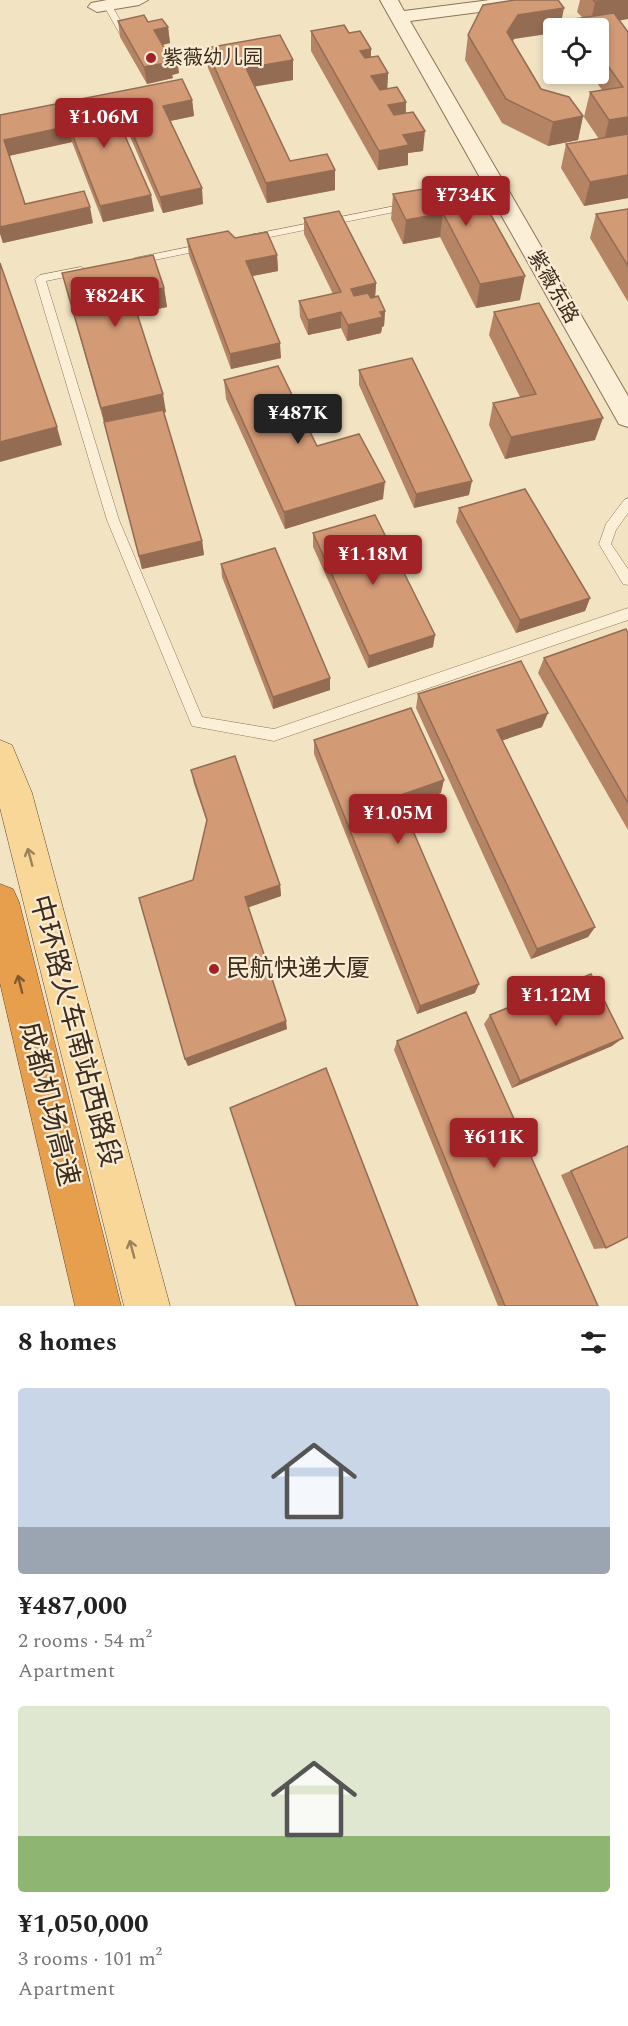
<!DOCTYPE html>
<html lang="en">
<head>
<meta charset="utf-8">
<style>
  body { margin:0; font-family:Spectral,"Noto Sans SC",serif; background:#f2f2f2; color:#222; height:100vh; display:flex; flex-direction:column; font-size:22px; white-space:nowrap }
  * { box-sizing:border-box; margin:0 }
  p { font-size:20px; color:#767676 }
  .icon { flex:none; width:33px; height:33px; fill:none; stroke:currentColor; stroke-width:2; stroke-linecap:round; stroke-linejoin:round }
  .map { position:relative; height:1306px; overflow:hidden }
  .drawer { display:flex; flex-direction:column; background:#fff; flex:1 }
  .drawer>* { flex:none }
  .buttons { position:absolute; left:543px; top:18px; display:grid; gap:12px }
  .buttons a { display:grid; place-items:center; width:66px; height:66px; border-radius:6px; background:#fff; box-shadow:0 3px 9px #0003; font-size:30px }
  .price { position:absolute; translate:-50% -51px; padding:0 14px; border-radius:6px; background:#a22327; color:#fff; font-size:20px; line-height:39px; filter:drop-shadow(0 2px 3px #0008) }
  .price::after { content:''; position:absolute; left:50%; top:36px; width:18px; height:14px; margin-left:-9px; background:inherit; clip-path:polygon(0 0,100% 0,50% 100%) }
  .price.active { background:#222; color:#fff }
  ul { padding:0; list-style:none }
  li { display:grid; align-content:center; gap:12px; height:318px; padding:0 18px }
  li span { display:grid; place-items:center; height:186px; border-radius:6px; color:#555 }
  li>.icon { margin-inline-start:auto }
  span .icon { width:108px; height:108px; fill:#fffc; stroke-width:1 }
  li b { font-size:26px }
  h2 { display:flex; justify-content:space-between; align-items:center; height:72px; padding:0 18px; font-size:26px }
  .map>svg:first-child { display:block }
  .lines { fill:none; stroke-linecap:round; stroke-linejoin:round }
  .lane-casing { stroke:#8e7358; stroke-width:1 }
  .street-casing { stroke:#8e7358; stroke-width:2 }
  .primary-casing { stroke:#5b412d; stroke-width:1 }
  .highway-casing { stroke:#5b412d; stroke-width:1 }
  .lane { fill:#fbf0d7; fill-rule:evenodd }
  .street { fill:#fbf0d7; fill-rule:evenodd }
  .primary { fill:#f8d798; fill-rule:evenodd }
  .highway { fill:#e79f4e; fill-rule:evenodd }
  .wall { fill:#b58465 }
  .shaded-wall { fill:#946c53 }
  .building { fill:#d39a76; stroke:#946c53; stroke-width:1.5 }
  .oneway { stroke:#9a825a }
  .oneway2 { stroke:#815a31 }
  .poi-dot { fill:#a22327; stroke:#f8edd4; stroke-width:2 }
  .labels { text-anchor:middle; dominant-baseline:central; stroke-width:4.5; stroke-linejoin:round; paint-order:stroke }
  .far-poi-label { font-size:20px; fill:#3d2c1d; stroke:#f8edd4; text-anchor:start }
  .far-street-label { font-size:20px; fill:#3d2c1d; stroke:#f8edd4 }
  .poi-label { font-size:24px; fill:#3d2c1d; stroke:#f8edd4; text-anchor:start }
  .near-street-label { font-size:28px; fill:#3d2c1d; stroke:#f8edd4 }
</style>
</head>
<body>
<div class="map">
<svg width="628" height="1306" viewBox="0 0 628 1306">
  <rect width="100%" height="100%" fill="#f2e3c3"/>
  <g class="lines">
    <defs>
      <g id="lane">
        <polygon points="105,4 111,4 128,34 127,36 121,36 104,6"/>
        <polygon points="410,203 414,204 414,208 250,241 245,238 250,235"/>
        <polygon points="204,244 209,247 208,249 135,264 130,261 135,258"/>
        <polygon points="81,267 85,269 85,273 46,281 119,520 202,717 274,729 628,608 628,620 274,741 192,726 107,520 35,279 40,275"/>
        <polygon points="628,498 628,513 616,530 611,544 628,569 628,585 623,584 599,544 606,524 624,500"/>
      </g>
      <g id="street">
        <polygon points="107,0 148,0 139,5 97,12 88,7 91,3"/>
        <polygon points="380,0 398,0 404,11 490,0 541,0 532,5 410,21 628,396 628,427 619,424"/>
      </g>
      <polygon id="primary" points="0,740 12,745 32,793 170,1306 124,1306 0,808"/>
      <polygon id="highway" points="0,884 13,889 19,902 121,1306 75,1306 0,983"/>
    </defs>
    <!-- lane casing -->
    <use href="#lane" class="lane-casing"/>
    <!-- street casing -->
    <use href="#street" class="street-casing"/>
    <!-- primary casing -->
    <use href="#primary" class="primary-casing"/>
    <!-- highway casing -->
    <use href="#highway" class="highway-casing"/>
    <!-- lane -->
    <use href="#lane" class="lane"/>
    <!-- street -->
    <use href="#street" class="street"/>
    <!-- primary -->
    <use href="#primary" class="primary"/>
    <!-- highway -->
    <use href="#highway" class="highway"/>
  </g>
  <!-- wall -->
  <g class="wall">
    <polygon points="580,0 628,0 619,21 628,32 628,198 584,206 561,168 566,144 599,139 584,117 590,92 602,90 591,74 598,74 598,28 572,28 574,19 583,18 577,12"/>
    <polygon points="118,21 148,22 168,27 170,43 163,45 179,73 172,75 173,78 147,84 120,37"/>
    <polygon points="311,31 349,33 371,49 371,57 388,73 387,89 406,102 406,113 423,151 408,153 408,165 378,170 311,51"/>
    <polygon points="468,35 514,39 513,41 541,89 583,116 578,140 548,146 502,123 465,60"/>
    <polygon points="206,48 293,60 293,80 254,86 290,161 335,170 335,190 267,203 208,68"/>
    <polygon points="192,100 194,116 170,121 203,204 163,213 129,134 125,135 154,211 103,222 72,142 9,156 25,204 93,223 3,243 0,234 0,115"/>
    <polygon points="472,181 520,300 476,308 440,237 403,244 391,219 393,194"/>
    <polygon points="628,209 628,302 590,238 596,214"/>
    <polygon points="304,218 376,283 375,297 385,311 384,326 382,327 381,333 347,341 341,328 308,335 300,317 299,301 333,294 304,234"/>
    <polygon points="235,238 277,255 278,271 252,276 281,358 231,369 189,255 187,239"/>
    <polygon points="62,273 164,288 167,307 137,313 166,412 164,413 202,541 204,555 142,569 105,426"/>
    <polygon points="494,312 595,440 505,459 489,425 493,403 520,397 489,335"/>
    <polygon points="359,370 469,495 414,508 359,385"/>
    <polygon points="224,380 317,446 383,499 285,529 226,399"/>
    <polygon points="459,508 590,598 585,611 516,633 456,522"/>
    <polygon points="313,533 433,647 368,668 313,547"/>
    <polygon points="221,564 330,690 273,709 222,577"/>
    <polygon points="628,633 628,830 538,673 544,658"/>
    <polygon points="418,694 542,727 502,740 595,927 588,937 531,959 416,708"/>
    <polygon points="314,740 441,793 402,806 475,993 417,1014 314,754"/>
    <polygon points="191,770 280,885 281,896 248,907 287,1029 188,1066 185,1059 193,880 207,822 194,784"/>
    <polygon points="490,1015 612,1046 512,1088 484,1024"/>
    <polygon points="397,1041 598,1306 498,1306 394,1050"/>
    <polygon points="628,1146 606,1248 594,1249 561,1175"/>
  </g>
  <!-- shaded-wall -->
  <g class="shaded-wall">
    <polygon points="607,0 628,0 628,19 590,26 595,2"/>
    <polygon points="564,8 560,28 554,28 554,33 514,39 503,56 507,32 518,15"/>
    <polygon points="168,27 170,43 156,46 154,30"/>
    <polygon points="371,49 370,69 360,51"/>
    <polygon points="177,57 179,73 172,75 173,78 147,84 144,67"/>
    <polygon points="293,60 293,80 247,88 246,68"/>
    <polygon points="388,73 387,93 370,96 371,76"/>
    <polygon points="192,100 194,116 165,122 163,106"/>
    <polygon points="406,102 405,122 387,125 388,105"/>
    <polygon points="583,116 578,140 548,146 553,122"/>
    <polygon points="628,117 628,140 603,145 609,120"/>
    <polygon points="126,118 129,134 121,136 118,120"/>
    <polygon points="69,126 72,142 8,156 4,140"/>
    <polygon points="425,131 423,151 408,153 408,165 378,170 379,151 403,135"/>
    <polygon points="335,170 335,190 267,203 266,183"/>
    <polygon points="628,175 628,198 584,206 590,182"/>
    <polygon points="202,188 203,204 163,213 160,197"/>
    <polygon points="151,195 154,211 103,222 100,206"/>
    <polygon points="90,207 93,223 3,243 0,233 0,227"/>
    <polygon points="443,213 440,237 403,244 406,220"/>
    <polygon points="277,255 278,271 247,277 246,261"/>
    <polygon points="525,276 520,300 476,308 480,284"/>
    <polygon points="376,283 375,299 350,304 351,289"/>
    <polygon points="164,288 167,307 134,314 131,295"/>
    <polygon points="385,311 384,326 382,327 381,333 347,341 348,325 380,312"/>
    <polygon points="341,312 341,328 308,335 308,320"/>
    <polygon points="280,343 281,358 231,369 230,354"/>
    <polygon points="163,394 166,412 105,426 101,408"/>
    <polygon points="603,418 595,440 505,459 511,437"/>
    <polygon points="57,427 62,445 0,462 0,442"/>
    <polygon points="472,481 469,495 414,508 416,494"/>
    <polygon points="385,482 383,499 285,529 284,512"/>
    <polygon points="202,541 204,555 142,569 139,556"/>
    <polygon points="590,598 585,611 516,633 520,620"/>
    <polygon points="435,635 433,647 368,668 369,656"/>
    <polygon points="330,678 330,690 273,709 273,697"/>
    <polygon points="548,713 542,727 492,744 497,730"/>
    <polygon points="444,780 441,793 396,809 398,796"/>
    <polygon points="280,885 281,896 247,908 245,897"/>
    <polygon points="595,927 588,937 531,959 537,949"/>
    <polygon points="479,984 475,993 417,1014 420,1006"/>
    <polygon points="286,1021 287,1029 188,1066 185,1059"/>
    <polygon points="623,1038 612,1046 512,1088 520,1081"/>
  </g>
  <!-- building -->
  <g class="building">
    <polygon points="515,0 558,0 564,8 518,15 507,32 541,89 569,97 583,116 553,122 506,99 468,35 483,5"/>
    <polygon points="593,0 607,0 595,2"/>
    <polygon points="614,13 628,32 628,117 609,120 590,92 623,87 598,52 598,28 581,28 574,19"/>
    <polygon points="144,15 148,22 162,19 168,27 154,30 166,51 173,50 177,57 169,59 171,62 144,67 118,21"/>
    <polygon points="344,25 349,33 360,31 371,49 360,51 365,58 378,56 388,73 371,76 380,90 397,87 406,102 388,105 394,115 413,112 425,131 403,135 409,145 379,151 311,31"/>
    <polygon points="280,35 293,60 246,68 290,161 327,154 335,170 266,183 206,48"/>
    <polygon points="182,79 192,100 163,106 202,188 160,197 126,118 118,120 151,195 100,206 69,126 4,140 25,204 84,191 90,207 0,227 0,115"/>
    <polygon points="628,134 628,175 590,182 566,144"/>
    <polygon points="472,181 525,276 480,284 443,213 406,220 393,194"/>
    <polygon points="628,209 628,266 596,214"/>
    <polygon points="339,211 376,283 351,289 354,296 368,293 371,298 378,296 385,311 380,312 383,317 348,325 341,312 308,320 299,301 341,292 304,218"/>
    <polygon points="228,231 235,238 267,232 277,255 246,261 280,343 230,354 187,239"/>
    <polygon points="153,255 164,288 131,295 163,394 101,408 62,273"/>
    <polygon points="0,263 57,427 0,442"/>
    <polygon points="539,303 603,418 511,437 493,403 536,394 494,312"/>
    <polygon points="412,358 472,481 416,494 359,370"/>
    <polygon points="278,366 317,446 359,434 385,482 284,512 224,380"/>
    <polygon points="163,410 202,541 139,556 104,422"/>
    <polygon points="525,489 590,598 520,620 459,508"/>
    <polygon points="375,515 435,635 369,656 313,533"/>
    <polygon points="275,548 330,678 273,697 221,564"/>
    <polygon points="626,629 628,633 628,803 544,658"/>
    <polygon points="521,661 548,713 497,730 595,927 537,949 418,694"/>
    <polygon points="411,708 444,780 398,796 479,984 420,1006 314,740"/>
    <polygon points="235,756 280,885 245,897 286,1021 185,1059 139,898 193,880 207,820 191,770"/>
    <polygon points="591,974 623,1038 520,1081 490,1015"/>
    <polygon points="466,1012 598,1306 505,1306 397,1041"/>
    <polygon points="326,1068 418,1306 296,1306 230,1108"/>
    <polygon points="628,1146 628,1237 606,1248 571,1171"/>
  </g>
  <!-- one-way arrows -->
  <defs><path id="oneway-shaft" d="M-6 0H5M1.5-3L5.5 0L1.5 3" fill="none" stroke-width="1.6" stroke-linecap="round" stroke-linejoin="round" transform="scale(1.5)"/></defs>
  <g class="oneway">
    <use href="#oneway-shaft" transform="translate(30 857) rotate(-105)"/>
    <use href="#oneway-shaft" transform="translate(132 1249) rotate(-105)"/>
  </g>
  <use class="oneway2" href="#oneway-shaft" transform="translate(20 984) rotate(-104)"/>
  <!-- markers -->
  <g class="poi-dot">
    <circle cx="151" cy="58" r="6"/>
    <circle cx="214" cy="969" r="6"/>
  </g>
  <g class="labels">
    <!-- far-poi labels -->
    <g class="far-poi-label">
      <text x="163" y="58">紫薇幼儿园</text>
    </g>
    <!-- far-street labels -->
    <g class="far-street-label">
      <text transform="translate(553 287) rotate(60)">紫薇东路</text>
    </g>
    <!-- poi labels -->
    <g class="poi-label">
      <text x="226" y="969">民航快递大厦</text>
    </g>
    <!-- near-street labels -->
    <g class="near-street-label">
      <text transform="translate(75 1031) rotate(75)">中环路火车南站西路段</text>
      <text transform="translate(49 1104) rotate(76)">成都机场高速</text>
    </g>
  </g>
</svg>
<div class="buttons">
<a><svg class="icon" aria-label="locate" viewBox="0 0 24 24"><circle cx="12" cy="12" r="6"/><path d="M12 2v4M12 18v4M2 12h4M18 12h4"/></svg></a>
</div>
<b class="price" style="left:104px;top:149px">¥1.06M</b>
<b class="price" style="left:466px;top:227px">¥734K</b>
<b class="price" style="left:115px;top:328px">¥824K</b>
<b class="price active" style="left:298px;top:445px">¥487K</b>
<b class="price" style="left:373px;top:586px">¥1.18M</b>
<b class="price" style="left:398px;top:845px">¥1.05M</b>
<b class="price" style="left:556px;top:1027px">¥1.12M</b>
<b class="price" style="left:494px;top:1169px">¥611K</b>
</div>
<section class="drawer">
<h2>8 homes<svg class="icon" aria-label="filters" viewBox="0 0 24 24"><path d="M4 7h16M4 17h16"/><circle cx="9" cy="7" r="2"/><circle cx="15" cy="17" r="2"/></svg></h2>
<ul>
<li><span style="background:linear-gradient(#c9d6e8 75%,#9aa5b1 0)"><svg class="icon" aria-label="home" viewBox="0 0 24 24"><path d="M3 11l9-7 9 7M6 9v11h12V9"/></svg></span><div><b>¥487,000</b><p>2 rooms · 54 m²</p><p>Apartment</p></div></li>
<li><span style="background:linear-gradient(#dfe7d0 70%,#8fb573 0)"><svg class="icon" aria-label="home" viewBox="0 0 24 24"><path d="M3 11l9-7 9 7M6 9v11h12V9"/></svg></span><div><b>¥1,050,000</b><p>3 rooms · 101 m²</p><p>Apartment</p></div></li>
</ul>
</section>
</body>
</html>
